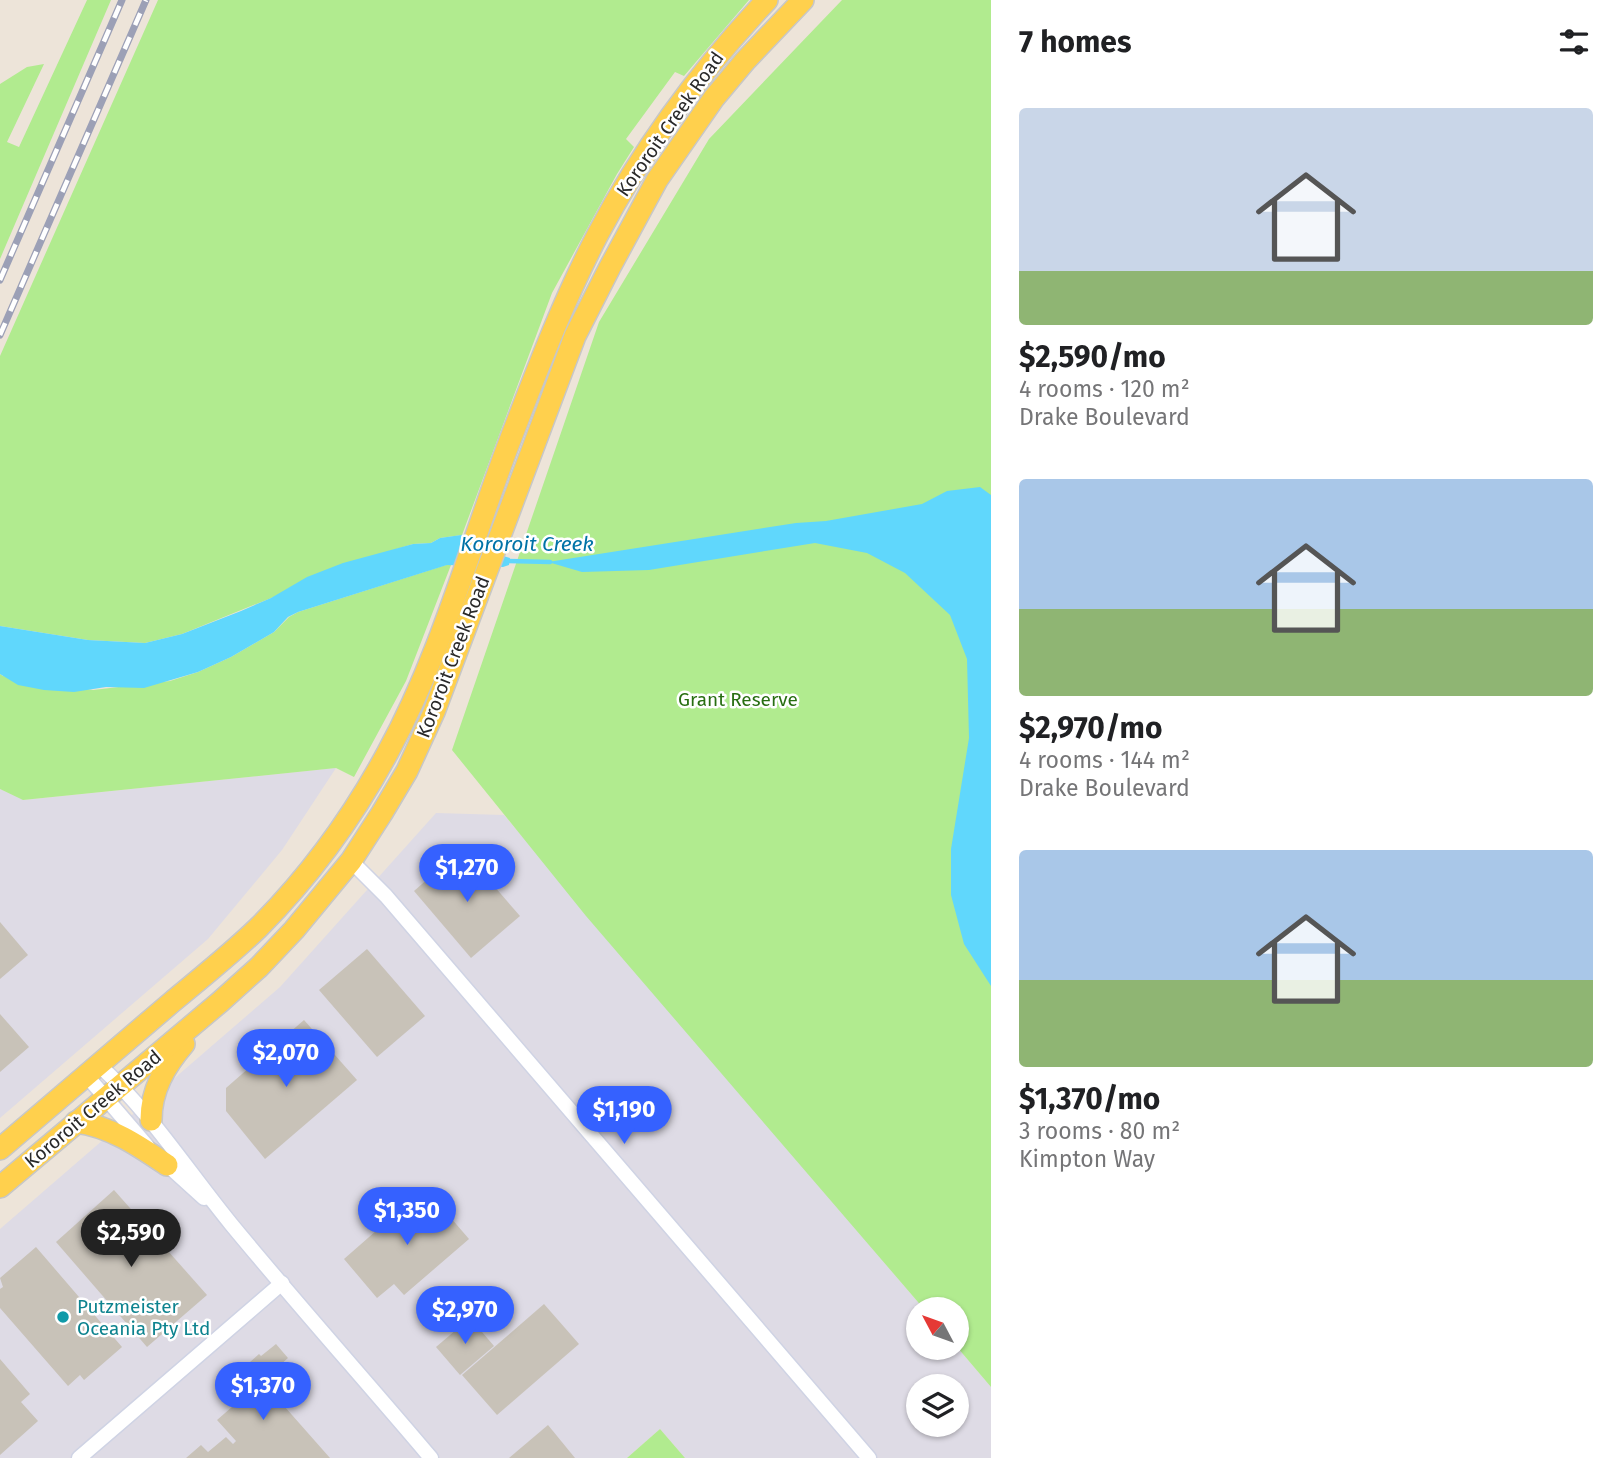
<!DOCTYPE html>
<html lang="en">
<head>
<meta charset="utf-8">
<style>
  body { margin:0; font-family:"Fira Sans",sans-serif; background:#f2f2f2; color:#202124; height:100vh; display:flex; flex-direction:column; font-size:26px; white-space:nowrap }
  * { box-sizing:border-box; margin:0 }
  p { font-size:23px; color:#757577 }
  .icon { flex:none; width:38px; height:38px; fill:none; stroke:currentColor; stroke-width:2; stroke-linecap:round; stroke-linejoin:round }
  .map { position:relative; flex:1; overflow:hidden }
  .sheet { display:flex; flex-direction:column; background:#fff; width:630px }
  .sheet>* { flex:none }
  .needle { width:46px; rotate:311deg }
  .tools { position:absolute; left:906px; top:1297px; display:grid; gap:14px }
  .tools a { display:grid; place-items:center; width:63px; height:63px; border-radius:50%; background:#fff; box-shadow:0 2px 5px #0004; font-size:35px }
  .price { position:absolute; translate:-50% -60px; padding:0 16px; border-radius:24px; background:#3561ff; color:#fff; font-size:23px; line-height:46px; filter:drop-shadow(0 2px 4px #0008) }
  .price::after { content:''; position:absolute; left:50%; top:42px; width:21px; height:16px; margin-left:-10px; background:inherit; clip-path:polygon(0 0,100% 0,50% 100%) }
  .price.active { background:#222; color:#fff }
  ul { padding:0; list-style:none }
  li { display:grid; align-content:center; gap:14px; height:371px; padding:0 28px }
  li span { display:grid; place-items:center; height:217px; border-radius:7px; color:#555 }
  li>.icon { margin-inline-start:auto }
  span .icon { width:126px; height:126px; fill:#fffc; stroke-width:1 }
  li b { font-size:30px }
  h2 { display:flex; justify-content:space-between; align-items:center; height:84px; padding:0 28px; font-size:30px }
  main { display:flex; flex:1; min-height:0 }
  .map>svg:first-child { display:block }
  .industrial { fill:#dedbe5; fill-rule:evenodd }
  .green { fill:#b1eb8f }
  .water { fill:#60d7fc }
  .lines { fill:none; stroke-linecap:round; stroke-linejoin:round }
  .stream { stroke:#60d7fc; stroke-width:4.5 }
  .building { fill:#c8c2b8 }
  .street-casing { stroke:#cfd3e4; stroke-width:17 }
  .primary-casing { stroke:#c7c7c7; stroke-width:24 }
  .street { stroke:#fff; stroke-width:14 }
  .primary { stroke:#ffd04d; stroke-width:21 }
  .rail-casing { stroke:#9ca0b6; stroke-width:7 }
  .rail { stroke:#fff; stroke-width:4.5; stroke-dasharray:13; stroke-linecap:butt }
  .culture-dot { fill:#0f9aa8; stroke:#fff; stroke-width:2.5 }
  .labels { text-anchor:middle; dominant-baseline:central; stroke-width:5; stroke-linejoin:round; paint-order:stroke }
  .street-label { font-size:19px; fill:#292929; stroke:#fff }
  .park-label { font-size:19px; fill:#286e12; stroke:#fff }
  .culture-label { font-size:19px; fill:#0d838f; stroke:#fff; text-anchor:start }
  .water-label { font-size:21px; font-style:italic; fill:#0073a7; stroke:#fff }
</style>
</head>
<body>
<main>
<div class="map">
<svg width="991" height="1458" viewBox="0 0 991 1458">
  <rect width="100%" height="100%" fill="#ede4d9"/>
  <!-- industrial -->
  <g class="industrial">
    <polygon points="336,768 282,850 208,939 0,1118 0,789 24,800"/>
    <path d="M436 813 504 815 924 1309H919V1348L957 1347 991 1387V1458H685L660 1429 627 1458H0V1229L280 987ZM919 1386H957V1424H919Z"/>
  </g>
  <!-- green -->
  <g class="green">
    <polygon points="87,0 111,0 0,259 0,84 27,67 44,64 7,142 19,147"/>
    <polygon points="158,0 749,0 684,76 675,72 626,139 634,147 617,174 552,293 462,535 440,538 431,543 413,544 380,554 182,634 145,643 88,640 0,626 0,356"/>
    <polygon points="842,0 991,0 991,1387 957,1347 957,1309 924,1309 586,916 452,750 599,322 709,139"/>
    <polygon points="446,565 451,565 406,681 354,777 336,768 23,800 0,789 0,674 3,676 93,690 170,681 198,672 231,657 274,632 289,617 298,612"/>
    <polygon points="660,1429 685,1458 627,1458"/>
  </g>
  <!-- water -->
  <g class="water">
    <polygon points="980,487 991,495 991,986 964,944 951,895 951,849 969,738 967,659 950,615 905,573 867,553 815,543 649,570 582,572 548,562 796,523 826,521 922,504 947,491"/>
    <polygon points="468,534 484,542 500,555 510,558 509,565 503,567 447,565 298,612 288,617 274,632 231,657 198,672 144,688 106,687 74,692 44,690 18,685 0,674 0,626 88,640 145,643 182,634 241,611 271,598 307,577 343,563 413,544 431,543 440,538"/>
  </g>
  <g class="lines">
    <!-- stream -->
    <polyline class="stream" points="507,561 550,562"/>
  </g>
  <!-- building -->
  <g class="building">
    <polygon points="462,849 520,916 471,958 414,891"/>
    <polygon points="0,922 28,955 0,979"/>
    <polygon points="367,949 425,1016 377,1057 319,990"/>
    <polygon points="0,1014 29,1047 0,1072"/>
    <polygon points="304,1020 357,1080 265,1159 226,1111 226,1088"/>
    <polygon points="425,1188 469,1239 404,1295 394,1284 377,1298 344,1259"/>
    <polygon points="114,1190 207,1295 147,1347 56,1242"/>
    <polygon points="36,1247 122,1347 84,1380 80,1375 68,1386 0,1308 0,1289 3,1287 0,1278"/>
    <polygon points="544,1304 579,1344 497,1415 462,1375"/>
    <polygon points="470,1318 494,1346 460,1375 436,1347"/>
    <polygon points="276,1344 288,1358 262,1381 330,1458 186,1458 201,1445 208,1452 226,1437 233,1444 236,1441 217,1420 256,1386 242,1369 259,1354 261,1356"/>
    <polygon points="0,1359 30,1394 21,1402 38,1421 0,1455"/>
    <polygon points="548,1425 575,1458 509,1458"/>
  </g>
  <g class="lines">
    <defs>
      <g id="street">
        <polyline points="351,861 386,896 869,1458"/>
        <path d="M99 1065C150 1112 187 1170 231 1224 296 1303 365 1380 431 1458"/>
        <polyline points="86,1075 147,1146"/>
        <polyline points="162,1160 204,1198"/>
        <polyline points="79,1458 282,1283"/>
      </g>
      <g id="primary">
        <path d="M151 1120C151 1090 165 1066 184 1044"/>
        <path d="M76 1122C110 1126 139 1146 167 1165"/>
        <path d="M0 1149C57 1100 115 1051 172 1002 201 978 231 954 258 928 309 877 354 815 388 752 441 655 470 546 509 443 536 373 563 301 598 234 643 149 700 71 767 0"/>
        <polyline points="0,1187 220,1002 259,967 294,930 351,861 382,813 407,771 434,712 575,336 610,267 657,180 714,98 745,61 803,0"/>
      </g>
    </defs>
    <!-- street casing -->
    <use href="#street" class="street-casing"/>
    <!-- primary casing -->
    <use href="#primary" class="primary-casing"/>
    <!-- street -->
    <use href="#street" class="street"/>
    <!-- primary -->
    <use href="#primary" class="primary"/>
    <defs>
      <g id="rail">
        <polyline points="0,280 122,0"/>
        <polyline points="0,335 146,0"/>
      </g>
    </defs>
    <!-- rail casing -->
    <use href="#rail" class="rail-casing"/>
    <!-- rail -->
    <use href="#rail" class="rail"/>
  </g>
  <!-- markers -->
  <circle class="culture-dot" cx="63" cy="1317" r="7"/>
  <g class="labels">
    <!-- street labels -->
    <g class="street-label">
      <text transform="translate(670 124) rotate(-55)">Kororoit Creek Road</text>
      <text transform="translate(453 657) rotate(-69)">Kororoit Creek Road</text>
      <text transform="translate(93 1109) rotate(-40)">Kororoit Creek Road</text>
    </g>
    <!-- park labels -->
    <g class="park-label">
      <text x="738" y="699">Grant Reserve</text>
    </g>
    <!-- culture labels -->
    <g class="culture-label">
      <text x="77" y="1306">Putzmeister<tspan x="77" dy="22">Oceania Pty Ltd</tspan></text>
    </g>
    <!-- water labels -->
    <g class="water-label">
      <text x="527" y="544">Kororoit Creek</text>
    </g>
  </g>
</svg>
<div class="tools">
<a><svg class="needle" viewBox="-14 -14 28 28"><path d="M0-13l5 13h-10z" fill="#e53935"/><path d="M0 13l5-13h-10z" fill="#757577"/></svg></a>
<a><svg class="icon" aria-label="layers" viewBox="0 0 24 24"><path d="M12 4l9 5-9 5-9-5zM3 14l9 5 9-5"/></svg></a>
</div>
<b class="price" style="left:467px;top:904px">$1,270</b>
<b class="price" style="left:286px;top:1089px">$2,070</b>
<b class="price" style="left:624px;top:1146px">$1,190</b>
<b class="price" style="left:407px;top:1247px">$1,350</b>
<b class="price active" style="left:131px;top:1269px">$2,590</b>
<b class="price" style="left:465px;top:1346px">$2,970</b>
<b class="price" style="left:263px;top:1422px">$1,370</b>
</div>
<section class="sheet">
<h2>7 homes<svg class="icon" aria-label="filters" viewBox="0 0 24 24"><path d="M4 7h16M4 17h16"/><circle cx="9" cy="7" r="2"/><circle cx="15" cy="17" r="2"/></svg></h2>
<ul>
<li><span style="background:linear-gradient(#c9d6e8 75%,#8fb573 0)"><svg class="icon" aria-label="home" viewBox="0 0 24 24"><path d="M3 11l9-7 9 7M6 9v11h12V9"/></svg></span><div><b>$2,590/mo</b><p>4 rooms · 120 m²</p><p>Drake Boulevard</p></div></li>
<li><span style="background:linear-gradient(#a9c7e8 60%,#8fb573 0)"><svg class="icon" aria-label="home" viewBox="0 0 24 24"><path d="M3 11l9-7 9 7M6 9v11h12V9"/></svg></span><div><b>$2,970/mo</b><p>4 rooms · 144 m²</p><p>Drake Boulevard</p></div></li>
<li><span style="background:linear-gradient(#a9c7e8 60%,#8fb573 0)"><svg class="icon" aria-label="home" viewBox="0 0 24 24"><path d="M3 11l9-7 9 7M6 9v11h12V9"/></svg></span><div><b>$1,370/mo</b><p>3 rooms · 80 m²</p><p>Kimpton Way</p></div></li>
</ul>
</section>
</main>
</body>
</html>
